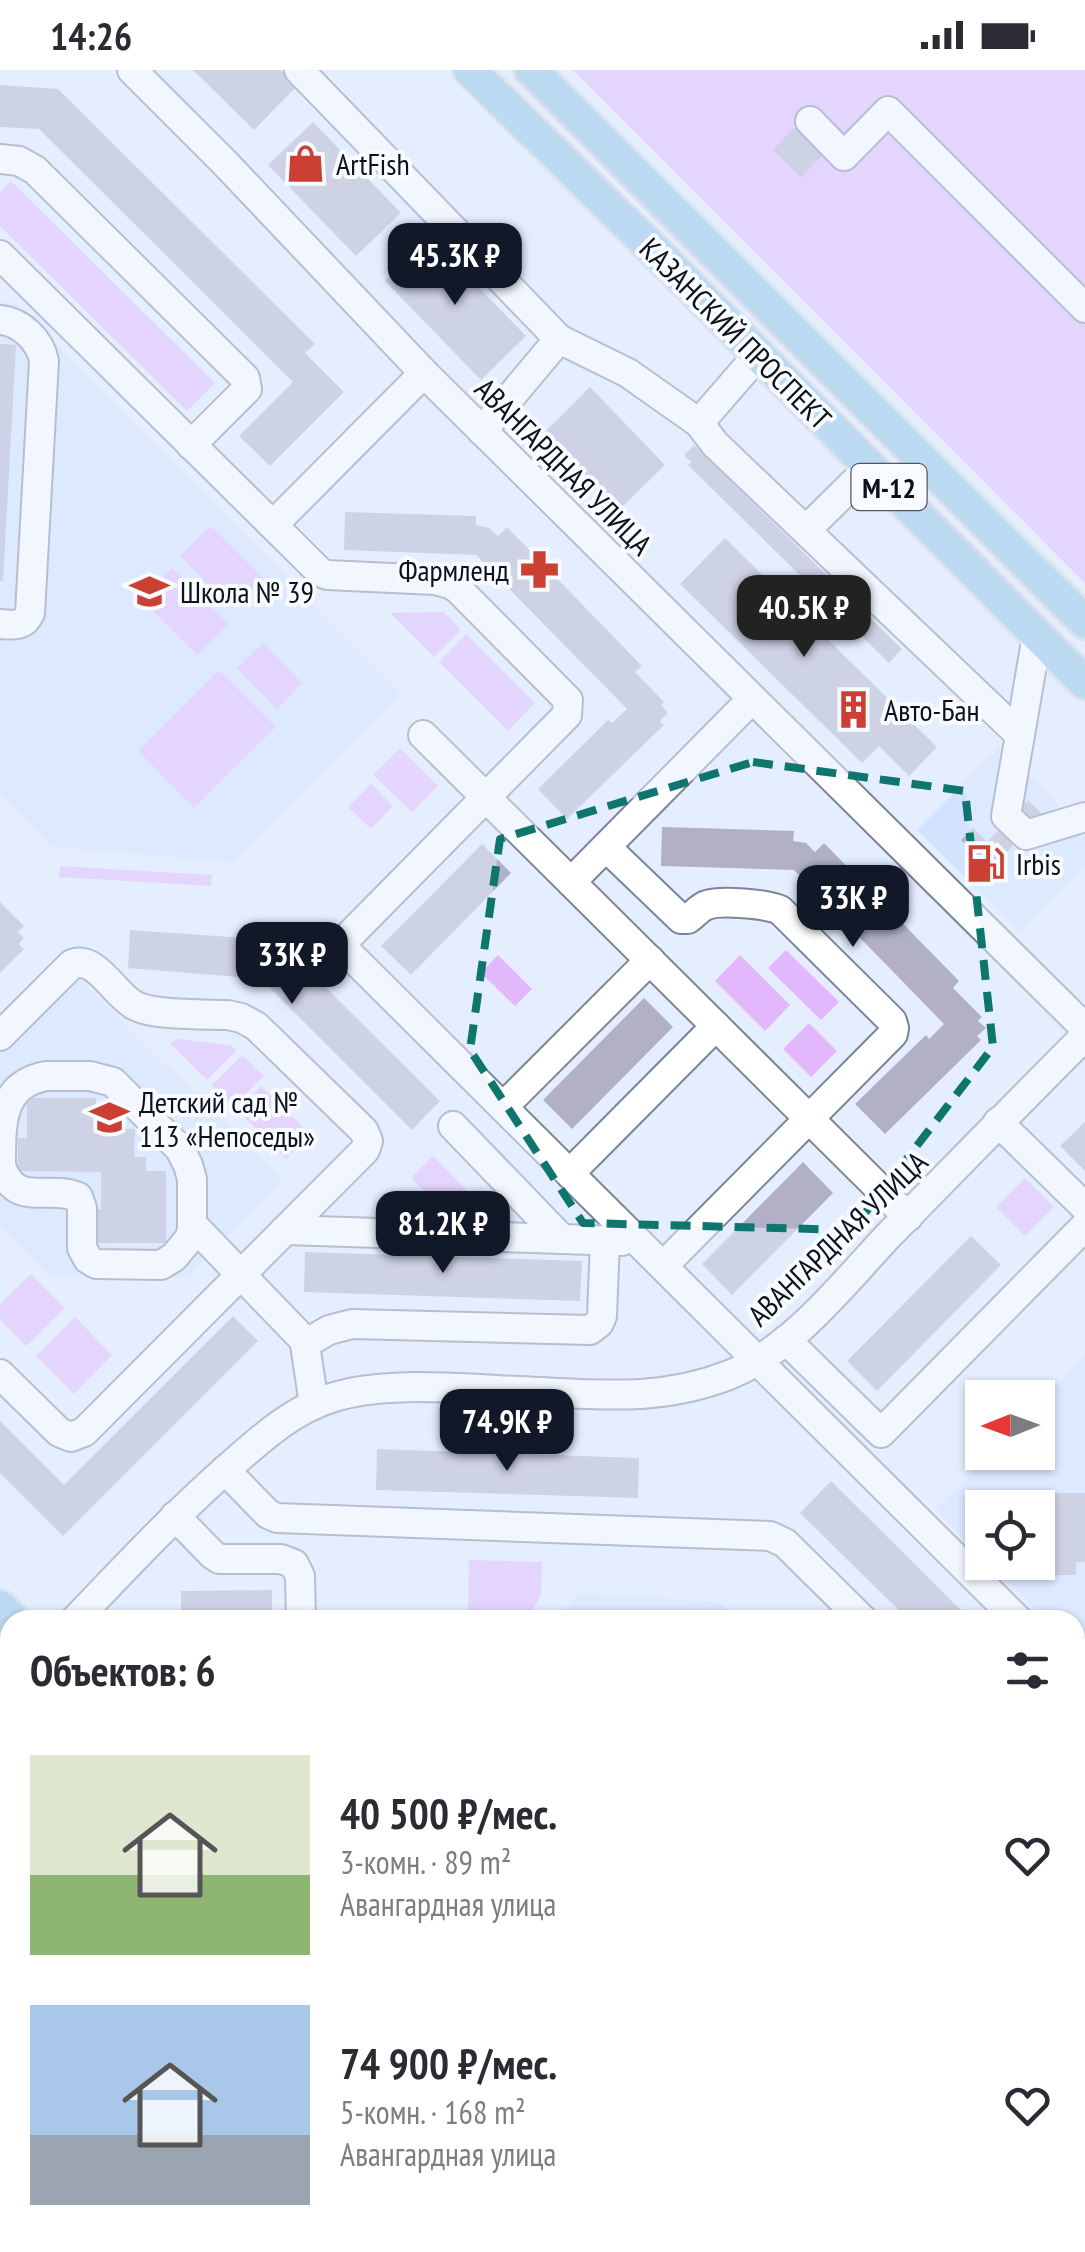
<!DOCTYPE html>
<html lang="ru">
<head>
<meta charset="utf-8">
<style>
  body { margin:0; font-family:"PT Sans Narrow",sans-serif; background:#f2f2f3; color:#2b2b33; height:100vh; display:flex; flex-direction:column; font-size:38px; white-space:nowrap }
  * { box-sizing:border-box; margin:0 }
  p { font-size:32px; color:#7c7c81 }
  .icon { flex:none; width:55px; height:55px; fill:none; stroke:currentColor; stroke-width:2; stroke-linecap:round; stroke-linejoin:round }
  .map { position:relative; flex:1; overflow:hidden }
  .sheet { position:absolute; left:0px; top:1540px; width:1085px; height:642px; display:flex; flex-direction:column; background:#fff; border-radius:30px 30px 0 0; box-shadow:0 2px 8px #0004 }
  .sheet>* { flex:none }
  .needle { width:65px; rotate:269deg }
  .tools { position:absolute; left:965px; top:1310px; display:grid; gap:20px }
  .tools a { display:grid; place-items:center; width:90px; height:90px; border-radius:0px; background:#fff; box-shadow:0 2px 8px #0004; font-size:50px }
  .price { position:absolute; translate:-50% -85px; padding:0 22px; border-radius:20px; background:#111827; color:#fff; font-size:32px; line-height:65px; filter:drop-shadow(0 2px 5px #0008) }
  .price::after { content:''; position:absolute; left:50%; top:60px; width:30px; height:22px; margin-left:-15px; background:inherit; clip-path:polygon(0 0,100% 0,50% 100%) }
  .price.active { background:#222; color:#fff }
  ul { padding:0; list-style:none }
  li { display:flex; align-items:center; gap:30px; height:250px; padding:0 30px }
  li span { display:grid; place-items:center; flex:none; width:280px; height:200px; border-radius:0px; color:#555 }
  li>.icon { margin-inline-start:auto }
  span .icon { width:120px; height:120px; fill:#fffc; stroke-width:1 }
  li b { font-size:42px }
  h2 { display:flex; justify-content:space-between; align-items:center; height:120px; padding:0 30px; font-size:42px }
  .status { display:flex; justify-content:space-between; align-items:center; height:70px; padding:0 50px; background:#fff; direction:ltr }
  .status svg { height:28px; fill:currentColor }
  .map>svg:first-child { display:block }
  .built { fill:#d3e2fe }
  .green { fill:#e3b7fc }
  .building { fill:#b1b0c6 }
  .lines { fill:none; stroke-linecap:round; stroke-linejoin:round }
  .minor-casing { stroke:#7b8598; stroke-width:32 }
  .major-casing { stroke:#d3d4d5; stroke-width:38 }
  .minor { stroke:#fff; stroke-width:28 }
  .major { stroke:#89c2e2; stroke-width:32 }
  .marked { fill:none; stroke:#0f766e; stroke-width:8; stroke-dasharray:20 12; stroke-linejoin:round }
  .labels { text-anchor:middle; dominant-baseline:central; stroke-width:8; stroke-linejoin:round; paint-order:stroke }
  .shield { fill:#f8fbff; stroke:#54575d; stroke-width:2.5 }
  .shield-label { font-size:28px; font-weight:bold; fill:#0d1118 }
  .poi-label { font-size:30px; fill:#0d1118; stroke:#f8fbff; text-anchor:start }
  .street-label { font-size:30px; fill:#0d1118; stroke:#f8fbff }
</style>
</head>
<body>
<div class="status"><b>14:26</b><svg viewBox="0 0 49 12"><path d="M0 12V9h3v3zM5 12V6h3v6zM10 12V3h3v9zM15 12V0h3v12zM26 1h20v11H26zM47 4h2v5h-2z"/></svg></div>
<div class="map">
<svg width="1085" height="2182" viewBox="0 0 1085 2182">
  <rect width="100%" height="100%" fill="#e5eeff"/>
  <!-- built -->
  <g class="built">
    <polygon points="0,232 16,234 401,623 231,792 52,777 0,724"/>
    <polygon points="1000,677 1085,761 1085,797 1020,862 917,760"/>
    <polygon points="77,907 283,1111 188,1207 50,1207 0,1157 0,984"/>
    <polygon points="1085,1286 1085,1588 1075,1578 1075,1550 1046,1550 988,1493 1038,1492 1038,1438 982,1438 982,1487 935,1440 991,1383 1038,1382 1038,1335"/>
    <polygon points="578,1523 719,1532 737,1550 558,1550"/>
    <polygon points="1085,1864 1085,2182 1039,2182 1029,2173 1075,2172 1075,1869"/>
  </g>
  <!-- green -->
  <g class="green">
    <polygon points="573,0 1085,0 1085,513"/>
    <polygon points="11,111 215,313 187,341 0,156 0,122"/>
    <polygon points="211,456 263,508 232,539 180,486"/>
    <polygon points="172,498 228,554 197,585 141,529"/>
    <polygon points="444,542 461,560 434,587 390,543"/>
    <polygon points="466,564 535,633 508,661 439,592"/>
    <polygon points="263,573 302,613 277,639 237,598"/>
    <polygon points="219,600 276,657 194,738 138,681"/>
    <polygon points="400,678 438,716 412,742 373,705"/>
    <polygon points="371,714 393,736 371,759 348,737"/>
    <polygon points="60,796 212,805 211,816 59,807"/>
    <polygon points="786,880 839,932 821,950 768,898"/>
    <polygon points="498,885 532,919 515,936 481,903"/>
    <polygon points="740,885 790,935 765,961 715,911"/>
    <polygon points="809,953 837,981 811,1007 783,979"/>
    <polygon points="178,969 230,975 237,980 207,1010 170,973"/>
    <polygon points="242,985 264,1006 233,1036 212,1015"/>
    <polygon points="261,1016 310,1064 286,1089 237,1040"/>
    <polygon points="433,1086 484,1137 438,1135 411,1108"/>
    <polygon points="1025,1108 1054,1137 1025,1166 996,1137"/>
    <polygon points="31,1204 65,1238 26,1276 0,1250 0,1234"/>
    <polygon points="75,1247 112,1285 74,1324 36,1286"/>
    <polygon points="469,1490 542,1492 541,1525 527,1550 483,1550 468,1541"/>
    <polygon points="1017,2172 1027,2182 653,2182 647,2173"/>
  </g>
  <!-- building -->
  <g class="building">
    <polygon points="193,0 281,0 297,16 254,60"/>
    <polygon points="0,15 58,19 315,274 305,283 344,322 270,396 239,366 293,312 39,59 0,57"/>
    <polygon points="313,52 401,143 356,186 268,95"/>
    <polygon points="795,57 823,84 801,108 773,80"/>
    <polygon points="430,167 526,266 481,310 385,211"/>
    <polygon points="0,274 16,275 3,511 0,511"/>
    <polygon points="590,317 665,395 616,443 541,366"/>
    <polygon points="694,375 902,579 889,593 688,395 691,392 684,385"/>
    <polygon points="345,442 476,446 476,455 489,458 498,466 507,457 642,596 635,602 664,632 661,635 668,643 660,651 664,655 567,749 538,719 608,650 612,653 627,639 476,485 344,480"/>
    <polygon points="725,468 937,677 909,706 879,676 862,693 680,514"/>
    <polygon points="1028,730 1043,745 990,799 961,770 973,758 987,772"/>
    <polygon points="662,757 794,761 793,771 806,773 815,782 824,773 959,911 953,918 982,947 978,951 986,958 977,966 981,970 885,1064 855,1034 926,965 929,969 944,954 794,800 661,796"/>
    <polygon points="482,774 511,803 411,905 381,876"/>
    <polygon points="0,832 24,856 18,862 24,868 19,874 24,879 0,903"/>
    <polygon points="130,860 261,869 261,878 267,878 283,889 290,882 440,1031 412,1060 261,909 128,898"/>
    <polygon points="644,928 673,957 572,1059 543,1030"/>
    <polygon points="27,1028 96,1028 96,1059 135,1059 134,1087 146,1087 146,1101 166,1101 166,1173 91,1173 91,1139 101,1139 101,1102 18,1101 18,1068 27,1068"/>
    <polygon points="1085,1052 1085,1101 1060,1076"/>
    <polygon points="803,1092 833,1123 732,1225 702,1194"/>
    <polygon points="971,1166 1001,1195 877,1321 847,1291"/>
    <polygon points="305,1182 582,1191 580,1231 304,1222"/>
    <polygon points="233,1246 258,1271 63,1466 0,1403 0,1351 64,1415"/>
    <polygon points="377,1379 639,1388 638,1428 376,1420"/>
    <polygon points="831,1411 971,1550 909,1550 868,1510 800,1443"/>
    <polygon points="1046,1423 1085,1423 1085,1492 1076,1492 1076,1505 1041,1505 1041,1467 1052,1467 1053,1458 1046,1458"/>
    <polygon points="272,1520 272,1550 181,1550 181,1521"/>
    <polygon points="1085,1913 1085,1971 1082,1968 1075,1975 1075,1917 1077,1914 1081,1917"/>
    <polygon points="1075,1986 1085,1995 1083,2118 1075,2110"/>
    <polygon points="5,2097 10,2101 10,2136 0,2127 0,2103"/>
    <polygon points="72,2172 116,2172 123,2179 120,2182 62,2182"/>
  </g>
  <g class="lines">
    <defs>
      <g id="minor">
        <polyline points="132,0 224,92 424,303 1085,958"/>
        <polyline points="299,0 559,269 628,303 699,353"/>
        <polyline points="810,51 844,86 888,41 1085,238"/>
        <polyline points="0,89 19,91 35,100 245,308 247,319 191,375"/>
        <polyline points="0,185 320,502 327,505 435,510 450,514 458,519 568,630 567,645 340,875 1018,1550"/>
        <path d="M0 250C21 252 40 270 44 291L30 543C24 557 13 555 0 554"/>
        <polyline points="758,285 699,353 715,374 1020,665"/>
        <polyline points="482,361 559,269"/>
        <polyline points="273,455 424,303"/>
        <polyline points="807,459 870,397"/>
        <polyline points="1037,566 1006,746 1026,765 1085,747"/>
        <polyline points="423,665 908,1147"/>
        <path d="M606 777 681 849H688C694 845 700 837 707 835 721 830 767 834 780 840L892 951 894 958 893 964 663 1196"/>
        <polyline points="571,812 752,629"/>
        <path d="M0 966 72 894C96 885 114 924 134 935 152 946 205 944 228 945L241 948 256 956 364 1061 368 1071 365 1080 84 1362 71 1367 59 1362 0 1304"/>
        <path d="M46 1006H90L113 1012 180 1079 188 1095 192 1109V1160L189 1169 174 1187 161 1195 96 1194 88 1189 82 1178V1138L78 1127C47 1114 16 1139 1 1096 1 1053 0 1015 46 1006Z"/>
        <polyline points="503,1037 650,890"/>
        <polyline points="998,1052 1085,1137"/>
        <polyline points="453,1056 562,1169"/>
        <polyline points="570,1103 716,956"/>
        <polyline points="192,1154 302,1268 305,1274 314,1335"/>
        <polyline points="285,1160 622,1171"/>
        <polyline points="786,1270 881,1363 1085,1156"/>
        <polyline points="305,1274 329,1260 352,1254 590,1260 599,1253 602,1246 605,1170"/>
        <polyline points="225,1400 268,1444 277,1448 770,1466 785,1473 863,1550"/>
        <polyline points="175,1446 212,1484 219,1489 281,1489 294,1494 300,1506 301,1550"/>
        <path d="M75 1550C126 1497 176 1443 231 1395 262 1368 291 1341 331 1328 384 1310 464 1319 520 1321 595 1324 657 1333 729 1305 792 1280 843 1214 888 1166 954 1099 1019 1032 1085 966"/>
        <polyline points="1075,1607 1085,1617"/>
      </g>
      <g id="major">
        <polyline points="470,0 671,197 1085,613"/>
        <polyline points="531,0 1085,552"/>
        <polyline points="0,1537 13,1550"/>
        <polyline points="0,1605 10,1614"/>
      </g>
    </defs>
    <!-- minor casing -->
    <use href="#minor" class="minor-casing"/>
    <!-- major casing -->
    <use href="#major" class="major-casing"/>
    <!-- minor -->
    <use href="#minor" class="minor"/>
    <!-- major -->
    <use href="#major" class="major"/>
  </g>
  <!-- marked area -->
  <path d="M0 0H1085V2182H0ZM753 692 965 721 993 977 852 1160 583 1153 470 980 500 769Z" fill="#e5eeff" fill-opacity=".55" fill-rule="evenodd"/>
  <path class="marked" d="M753 692 965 721 993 977 852 1160 583 1153 470 980 500 769Z"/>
  <!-- icons -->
  <defs>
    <symbol id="shop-bare" viewBox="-9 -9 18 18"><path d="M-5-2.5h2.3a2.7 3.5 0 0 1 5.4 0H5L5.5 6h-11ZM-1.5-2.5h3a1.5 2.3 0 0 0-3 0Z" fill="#cc3f33" stroke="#f8fbff" stroke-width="2.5" paint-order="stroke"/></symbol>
    <symbol id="pharmacy-bare" viewBox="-9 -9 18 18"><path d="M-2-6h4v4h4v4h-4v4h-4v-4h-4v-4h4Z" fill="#cc3f33" stroke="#f8fbff" stroke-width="2.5" paint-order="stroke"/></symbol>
    <symbol id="school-bare" viewBox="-9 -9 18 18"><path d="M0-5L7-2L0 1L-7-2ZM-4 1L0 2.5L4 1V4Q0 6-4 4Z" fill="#cc3f33" stroke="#f8fbff" stroke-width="2.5" paint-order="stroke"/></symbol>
    <symbol id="building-bare" viewBox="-9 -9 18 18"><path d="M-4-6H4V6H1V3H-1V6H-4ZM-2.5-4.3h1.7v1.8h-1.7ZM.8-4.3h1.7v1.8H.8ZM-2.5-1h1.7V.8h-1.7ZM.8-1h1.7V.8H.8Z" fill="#cc3f33" stroke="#f8fbff" stroke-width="2.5" paint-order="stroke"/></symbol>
    <symbol id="fuel-bare" viewBox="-9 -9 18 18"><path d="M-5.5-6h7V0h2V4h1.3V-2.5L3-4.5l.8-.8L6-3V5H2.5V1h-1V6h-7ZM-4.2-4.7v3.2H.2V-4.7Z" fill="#cc3f33" stroke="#f8fbff" stroke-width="2.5" paint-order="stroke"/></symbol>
  </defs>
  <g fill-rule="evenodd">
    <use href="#shop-bare" x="278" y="66" width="55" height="55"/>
    <use href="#pharmacy-bare" x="512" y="472" width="55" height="55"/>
    <use href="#school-bare" x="122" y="494" width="55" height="55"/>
    <use href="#building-bare" x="826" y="612" width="55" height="55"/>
    <use href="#fuel-bare" x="958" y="766" width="55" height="55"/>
    <use href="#school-bare" x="82" y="1020" width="55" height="55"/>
  </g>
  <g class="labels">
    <!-- shield labels -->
    <rect class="shield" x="851.5" y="394" width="75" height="46" rx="8"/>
    <g class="shield-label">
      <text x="889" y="417">М-12</text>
    </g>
    <!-- poi labels -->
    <g class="poi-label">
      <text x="336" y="93">ArtFish</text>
      <text x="509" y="499" text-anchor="end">Фармленд</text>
      <text x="180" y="521">Школа № 39</text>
      <text x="884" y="639">Авто-Бан</text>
      <text x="1016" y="793">Irbis</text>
      <text x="139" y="1031">Детский сад №<tspan x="139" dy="34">113 «Непоседы»</tspan></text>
    </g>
    <!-- street labels -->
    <g class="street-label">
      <text transform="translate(736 263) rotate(45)">КАЗАНСКИЙ ПРОСПЕКТ</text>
      <text transform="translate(564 396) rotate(45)">АВАНГАРДНАЯ УЛИЦА</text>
      <text transform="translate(837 1168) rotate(-44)">АВАНГАРДНАЯ УЛИЦА</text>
    </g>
  </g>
</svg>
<div class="tools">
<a><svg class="needle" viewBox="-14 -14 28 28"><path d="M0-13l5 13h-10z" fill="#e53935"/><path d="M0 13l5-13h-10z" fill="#7c7c81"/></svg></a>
<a><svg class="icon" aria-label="locate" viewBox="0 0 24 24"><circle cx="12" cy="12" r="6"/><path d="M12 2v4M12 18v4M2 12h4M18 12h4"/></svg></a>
</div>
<b class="price" style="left:455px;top:238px">45.3K ₽</b>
<b class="price active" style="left:804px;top:590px">40.5K ₽</b>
<b class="price" style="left:853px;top:880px">33K ₽</b>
<b class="price" style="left:292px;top:937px">33K ₽</b>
<b class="price" style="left:443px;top:1206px">81.2K ₽</b>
<b class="price" style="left:507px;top:1404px">74.9K ₽</b>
<section class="sheet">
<h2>Объектов: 6<svg class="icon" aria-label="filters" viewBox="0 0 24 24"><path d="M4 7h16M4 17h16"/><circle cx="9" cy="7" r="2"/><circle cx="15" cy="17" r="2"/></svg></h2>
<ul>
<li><span style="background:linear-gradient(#dfe7d0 60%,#8fb573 0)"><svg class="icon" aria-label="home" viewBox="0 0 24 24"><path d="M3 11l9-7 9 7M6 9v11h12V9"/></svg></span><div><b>40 500 ₽/мес.</b><p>3-комн. · 89 m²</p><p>Авангардная улица</p></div><svg class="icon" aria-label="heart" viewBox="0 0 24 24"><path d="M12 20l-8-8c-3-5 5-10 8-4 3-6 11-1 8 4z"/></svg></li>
<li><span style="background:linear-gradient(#a9c7e8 65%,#9aa5b1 0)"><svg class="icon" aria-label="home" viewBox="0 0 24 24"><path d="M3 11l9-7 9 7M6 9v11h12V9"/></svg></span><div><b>74 900 ₽/мес.</b><p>5-комн. · 168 m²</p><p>Авангардная улица</p></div><svg class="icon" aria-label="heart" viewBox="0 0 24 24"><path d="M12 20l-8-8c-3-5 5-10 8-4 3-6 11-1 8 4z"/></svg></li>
</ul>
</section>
</div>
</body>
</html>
